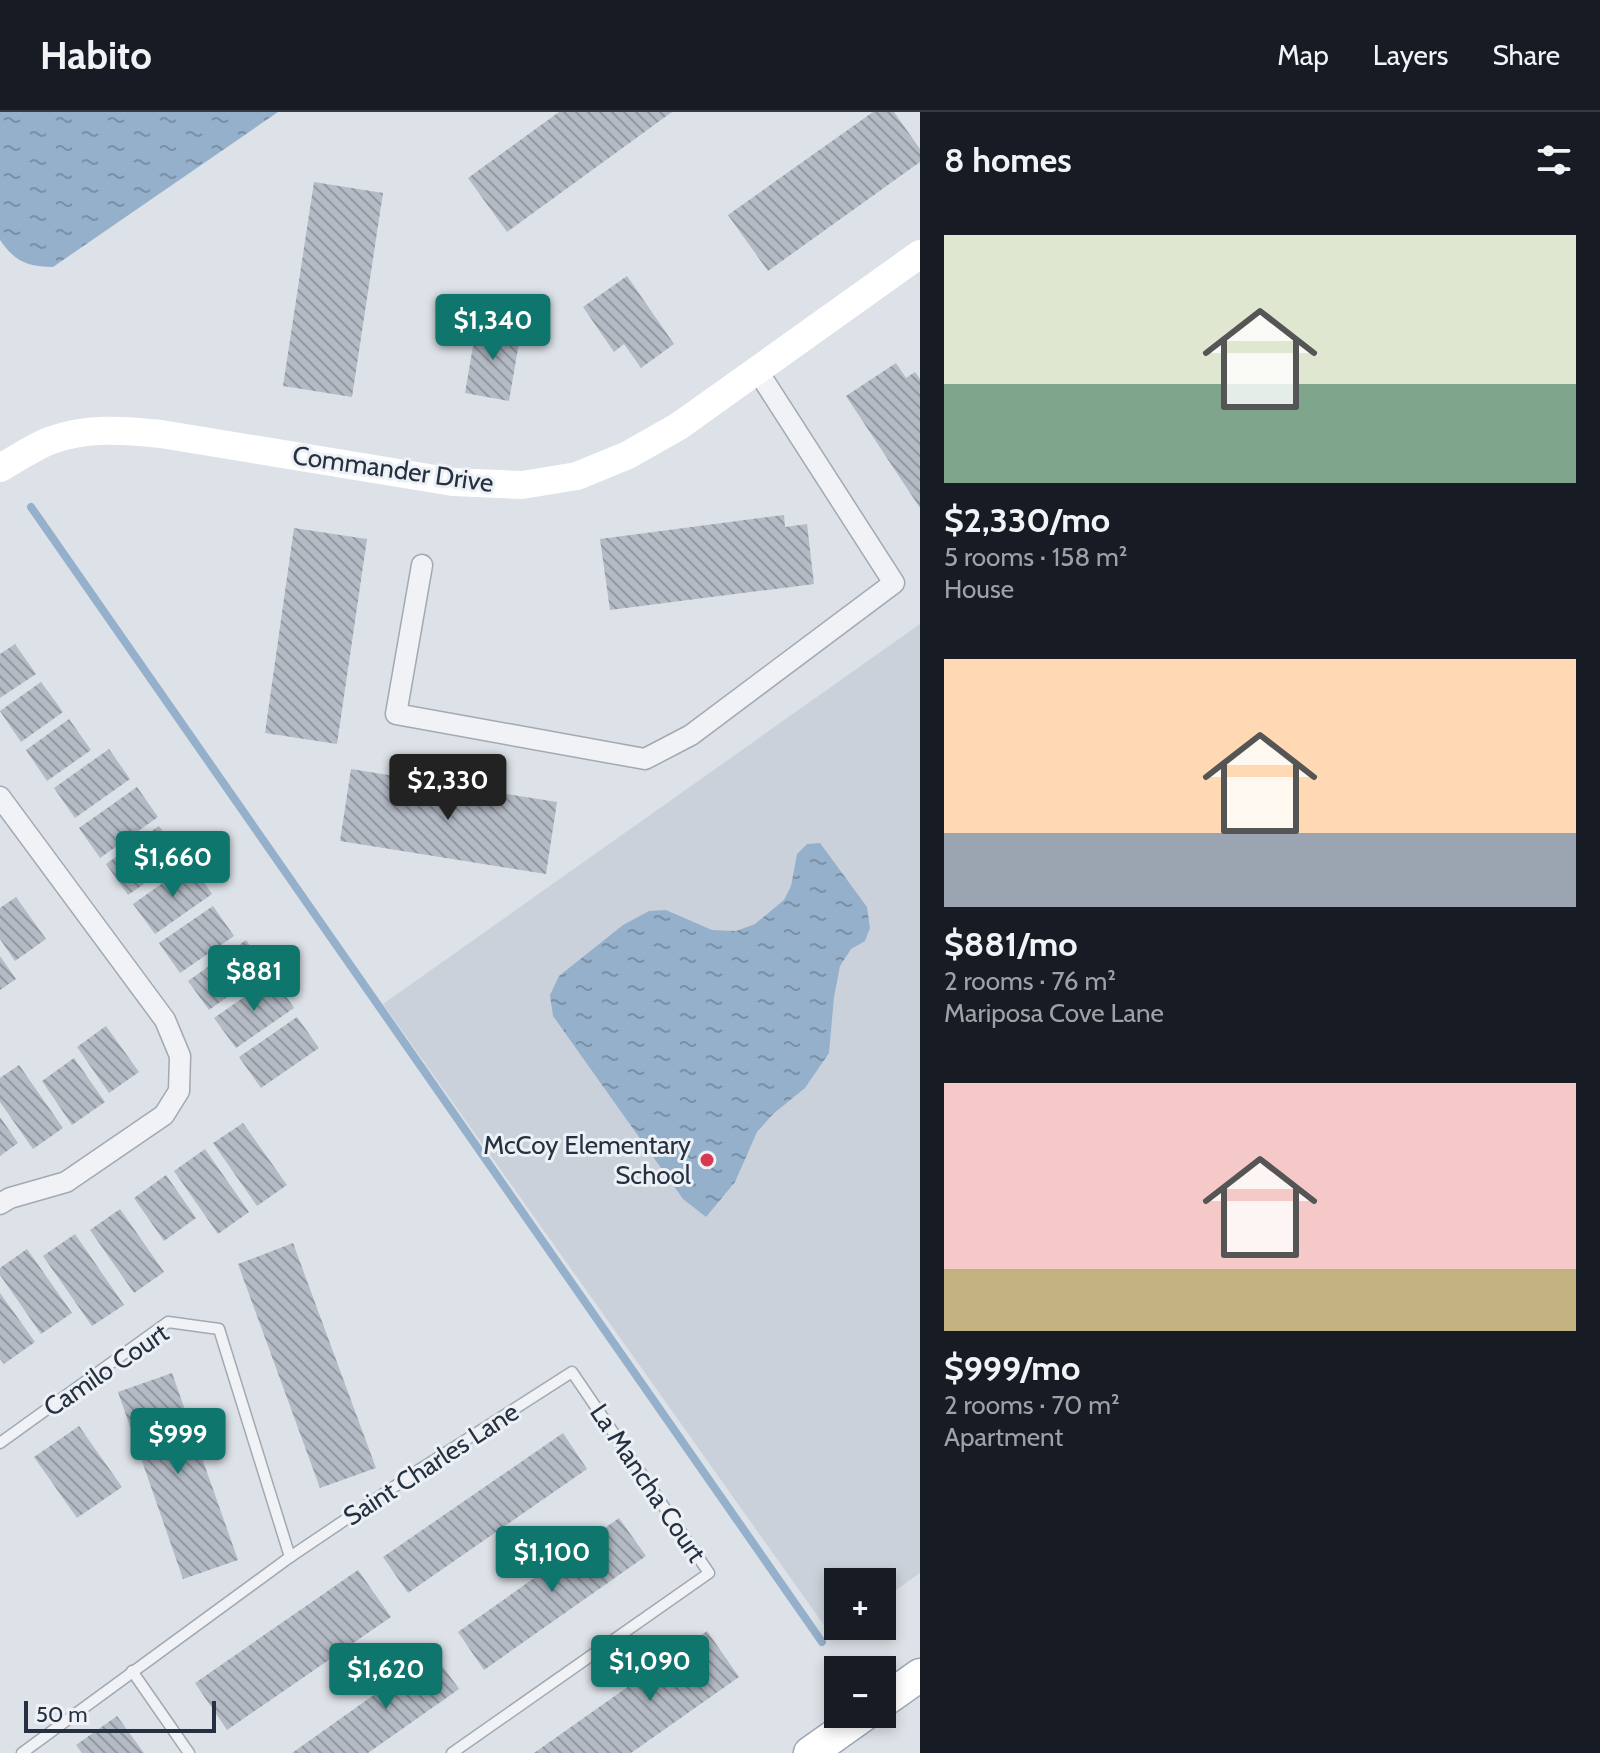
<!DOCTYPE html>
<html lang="en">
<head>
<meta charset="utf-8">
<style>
  body { margin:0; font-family:Cabin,sans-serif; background:#20242c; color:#f1f3f6; height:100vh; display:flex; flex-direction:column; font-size:30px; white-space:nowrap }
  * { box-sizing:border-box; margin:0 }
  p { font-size:26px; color:#9ea1a6 }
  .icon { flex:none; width:44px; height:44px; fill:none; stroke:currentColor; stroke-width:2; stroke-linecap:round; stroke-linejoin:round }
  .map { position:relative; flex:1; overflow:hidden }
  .drawer { display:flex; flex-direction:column; background:#171b24; width:680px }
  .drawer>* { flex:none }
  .buttons { position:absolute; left:824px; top:1456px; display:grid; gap:16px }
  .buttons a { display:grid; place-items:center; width:72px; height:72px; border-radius:0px; background:#171b24; box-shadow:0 4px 12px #0003; font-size:40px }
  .scale { position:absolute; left:24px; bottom:20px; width:192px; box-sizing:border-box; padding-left:8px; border:4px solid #253040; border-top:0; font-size:22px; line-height:28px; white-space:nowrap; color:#253040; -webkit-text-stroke:6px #edf1f6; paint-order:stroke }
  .price { position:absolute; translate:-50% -68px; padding:0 18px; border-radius:8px; background:#0f766e; color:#fff; font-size:26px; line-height:52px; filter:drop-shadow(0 2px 4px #0008) }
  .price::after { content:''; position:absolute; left:50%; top:48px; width:24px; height:18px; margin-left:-12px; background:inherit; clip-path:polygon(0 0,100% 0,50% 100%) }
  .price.current { background:#222; color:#fff }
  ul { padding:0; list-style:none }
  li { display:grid; align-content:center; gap:16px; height:424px; padding:0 24px }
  li span { display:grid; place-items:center; height:248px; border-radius:0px; color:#555 }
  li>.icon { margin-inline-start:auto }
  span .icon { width:144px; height:144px; fill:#fffc; stroke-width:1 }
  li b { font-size:34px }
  h2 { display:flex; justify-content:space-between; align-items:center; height:96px; padding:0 24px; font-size:34px }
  header { display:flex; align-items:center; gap:48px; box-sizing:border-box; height:112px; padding:0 40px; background:#171b24; border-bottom:2px solid #363941 }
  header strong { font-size:38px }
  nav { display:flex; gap:44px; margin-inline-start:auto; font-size:28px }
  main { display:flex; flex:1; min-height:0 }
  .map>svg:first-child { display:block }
  .built { fill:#cbd1da }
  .water { fill:url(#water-ripples) }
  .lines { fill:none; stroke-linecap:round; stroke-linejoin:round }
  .stream { stroke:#95b0cb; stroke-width:8 }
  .building { fill:url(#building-back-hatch) }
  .lane-casing { stroke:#a2a9b2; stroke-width:13 }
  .street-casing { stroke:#a2a9b2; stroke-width:23 }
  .primary-casing { stroke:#9ca6b5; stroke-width:35 }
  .lane { stroke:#f0f2f6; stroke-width:10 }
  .street { stroke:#f0f2f6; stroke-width:20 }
  .secondary { stroke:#fff; stroke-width:28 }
  .primary { stroke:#fff; stroke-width:32 }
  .poi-dot { fill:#d73853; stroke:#edf1f6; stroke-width:3 }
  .labels { text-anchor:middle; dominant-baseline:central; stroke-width:6; stroke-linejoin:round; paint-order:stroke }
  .street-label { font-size:26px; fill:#253040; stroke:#edf1f6 }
  .poi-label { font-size:26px; fill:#253040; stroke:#edf1f6; text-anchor:end }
</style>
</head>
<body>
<header>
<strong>Habito</strong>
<nav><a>Map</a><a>Layers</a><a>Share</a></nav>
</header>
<main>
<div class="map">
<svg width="920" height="1641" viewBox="0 0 920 1641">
  <defs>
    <pattern id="water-ripples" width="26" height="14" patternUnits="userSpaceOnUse" patternTransform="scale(2)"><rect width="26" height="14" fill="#95b0cb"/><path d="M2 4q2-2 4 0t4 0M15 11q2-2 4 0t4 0" fill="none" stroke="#7990a6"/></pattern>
    <pattern id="building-back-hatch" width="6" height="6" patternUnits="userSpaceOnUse" patternTransform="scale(2)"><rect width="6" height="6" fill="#b4bbc5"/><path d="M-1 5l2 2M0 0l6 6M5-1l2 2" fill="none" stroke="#9298a1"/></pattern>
  </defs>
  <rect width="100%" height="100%" fill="#dde2e8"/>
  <!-- built -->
  <polygon class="built" points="920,512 920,1461 882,1488 882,1470 838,1470 838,1514 844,1514 831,1523 383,892"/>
  <!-- water -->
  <g class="water">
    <path d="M0 0H278L53 155C28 155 14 149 0 128Z"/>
    <polygon points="820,731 867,795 870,816 865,829 851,837 840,854 834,885 829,941 805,976 773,1002 757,1020 735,1070 706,1105 683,1087 553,904 550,883 559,864 623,813 649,799 666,798 712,818 736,819 755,812 784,788 791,774 797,742 807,732"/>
  </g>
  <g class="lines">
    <!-- stream -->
    <polyline class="stream" points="31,395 822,1530"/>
  </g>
  <!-- building -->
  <g class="building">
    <polygon points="559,0 672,0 507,120 468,66"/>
    <polygon points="873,0 894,0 920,37 920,50 768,159 728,103"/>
    <polygon points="314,70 383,81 352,285 283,274"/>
    <polygon points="627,164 674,232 641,256 624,232 614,240 583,195"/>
    <polygon points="477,211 521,219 509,289 465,281"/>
    <polygon points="896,251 906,266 915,260 920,267 920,396 846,284"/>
    <polygon points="784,403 785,415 807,412 814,472 610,498 600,427"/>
    <polygon points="294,416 367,427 337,632 265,621"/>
    <polygon points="15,532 36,562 0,586 0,542"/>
    <polygon points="41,570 63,600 21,630 0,599"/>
    <polygon points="69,607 91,638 47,669 26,638"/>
    <polygon points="109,637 130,667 75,706 54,676"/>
    <polygon points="351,657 557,690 546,762 340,729"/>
    <polygon points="137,675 158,705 100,746 79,716"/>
    <polygon points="159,714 181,746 128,783 106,752"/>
    <polygon points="191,751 212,782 155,822 133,792"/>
    <polygon points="16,785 46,827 15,849 0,827 0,796"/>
    <polygon points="213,794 234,824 180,861 159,831"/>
    <polygon points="246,828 266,857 209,898 188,869"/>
    <polygon points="0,844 16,867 0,878"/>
    <polygon points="273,865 294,896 236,936 214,906"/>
    <polygon points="297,905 319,936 261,976 239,945"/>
    <polygon points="106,914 139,960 109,981 77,935"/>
    <polygon points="74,946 105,990 72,1013 42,969"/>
    <polygon points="19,953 63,1016 33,1037 0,990 0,966"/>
    <polygon points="0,1005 18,1031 0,1044"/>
    <polygon points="243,1011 287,1073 257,1094 213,1031"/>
    <polygon points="205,1037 249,1100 218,1122 174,1059"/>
    <polygon points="166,1063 196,1106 164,1129 134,1086"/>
    <polygon points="120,1097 164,1160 134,1181 90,1118"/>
    <polygon points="75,1122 124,1193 92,1214 43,1144"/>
    <polygon points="293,1131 376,1356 320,1376 238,1152"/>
    <polygon points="27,1137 72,1201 41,1222 0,1163 0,1156"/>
    <polygon points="0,1181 35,1230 4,1252 0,1247"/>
    <polygon points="172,1261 238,1448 183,1467 118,1280"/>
    <polygon points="79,1314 122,1375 77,1406 34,1345"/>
    <polygon points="563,1321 587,1357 408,1481 383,1445"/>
    <polygon points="619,1406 646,1444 484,1558 458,1520"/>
    <polygon points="358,1458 391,1505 227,1618 195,1571"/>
    <polygon points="707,1519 739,1565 631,1641 534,1641"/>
    <polygon points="433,1541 459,1577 368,1641 292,1641"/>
    <polygon points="117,1604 144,1641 82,1641 76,1633"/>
  </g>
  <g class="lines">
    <defs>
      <g id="lane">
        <polyline points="0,1331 168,1210 219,1217 290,1445"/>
        <polyline points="132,1559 189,1641"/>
        <polyline points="22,1641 290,1445 422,1356 572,1260 709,1461 452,1641"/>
      </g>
      <g id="street">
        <polyline points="422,453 396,602 645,647 691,623 894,471 757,258"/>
        <polyline points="0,685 165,908 180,944 179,979 164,1003 66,1070 10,1086 0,1092"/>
      </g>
      <g id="primary">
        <polyline points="882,1590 920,1563"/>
        <polyline points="810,1641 865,1602"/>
      </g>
    </defs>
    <!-- lane casing -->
    <use href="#lane" class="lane-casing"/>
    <!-- street casing -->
    <use href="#street" class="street-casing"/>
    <!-- primary casing -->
    <use href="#primary" class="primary-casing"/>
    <!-- lane -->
    <use href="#lane" class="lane"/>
    <!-- street -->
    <use href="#street" class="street"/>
    <!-- secondary -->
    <path class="secondary" d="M0 356C16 347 32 336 49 329 85 315 124 318 161 322L453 370 522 373 577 364 628 343 679 314 920 142"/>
    <!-- primary -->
    <use href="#primary" class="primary"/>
  </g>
  <!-- markers -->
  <circle class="poi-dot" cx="707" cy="1048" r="8"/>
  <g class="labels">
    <!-- street labels -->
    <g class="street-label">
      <text transform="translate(393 357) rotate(8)">Commander Drive</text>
      <text transform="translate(106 1258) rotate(-34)">Camilo Court</text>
      <text transform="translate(431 1352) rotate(-33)">Saint Charles Lane</text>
      <text transform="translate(648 1371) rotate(56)">La Mancha Court</text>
    </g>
    <!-- poi labels -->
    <g class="poi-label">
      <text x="691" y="1033">McCoy Elementary<tspan x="691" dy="30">School</tspan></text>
    </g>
  </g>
</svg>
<div class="buttons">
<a>+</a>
<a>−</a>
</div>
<div class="scale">50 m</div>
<b class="price" style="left:493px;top:250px">$1,340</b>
<b class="price current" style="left:448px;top:710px">$2,330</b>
<b class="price" style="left:173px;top:787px">$1,660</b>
<b class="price" style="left:254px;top:901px">$881</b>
<b class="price" style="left:178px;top:1364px">$999</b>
<b class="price" style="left:552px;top:1482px">$1,100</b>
<b class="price" style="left:650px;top:1591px">$1,090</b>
<b class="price" style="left:386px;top:1599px">$1,620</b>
</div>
<section class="drawer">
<h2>8 homes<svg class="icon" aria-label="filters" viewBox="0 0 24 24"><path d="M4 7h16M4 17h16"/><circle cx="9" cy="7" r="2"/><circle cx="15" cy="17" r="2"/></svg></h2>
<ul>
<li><span style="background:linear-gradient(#dfe7d0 60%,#7fa58c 0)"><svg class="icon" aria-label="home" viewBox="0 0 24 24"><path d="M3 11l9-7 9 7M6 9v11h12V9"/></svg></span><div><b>$2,330/mo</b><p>5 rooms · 158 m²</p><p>House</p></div></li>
<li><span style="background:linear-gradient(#ffd9b3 70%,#9aa5b1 0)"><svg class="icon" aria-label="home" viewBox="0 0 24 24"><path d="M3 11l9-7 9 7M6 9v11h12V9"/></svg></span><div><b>$881/mo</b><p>2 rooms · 76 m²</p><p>Mariposa Cove Lane</p></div></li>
<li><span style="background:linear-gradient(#f6c9c9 75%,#c2b280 0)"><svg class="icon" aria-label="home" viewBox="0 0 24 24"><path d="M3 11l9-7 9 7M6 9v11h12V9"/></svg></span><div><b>$999/mo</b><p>2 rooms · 70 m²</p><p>Apartment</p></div></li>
</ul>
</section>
</main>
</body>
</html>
